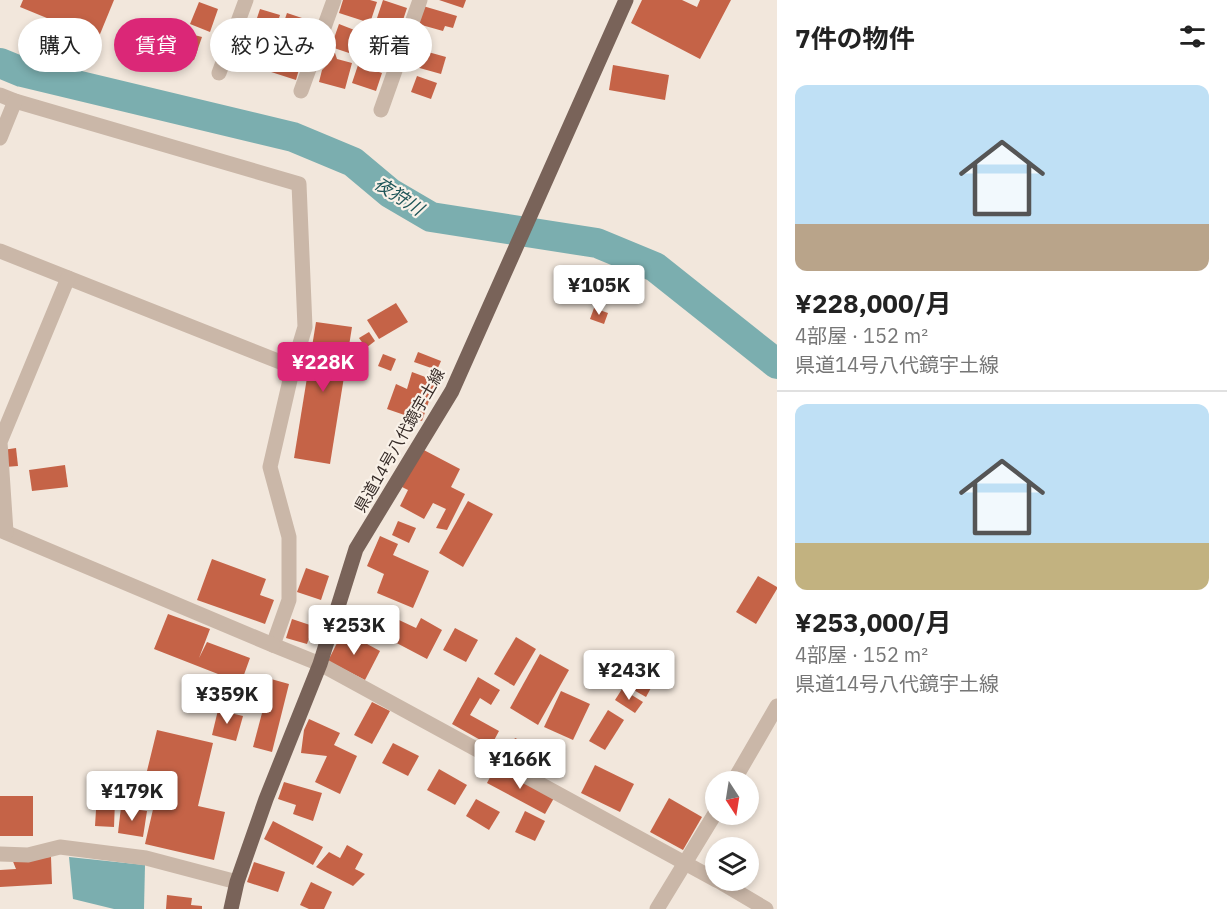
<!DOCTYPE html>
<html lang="ja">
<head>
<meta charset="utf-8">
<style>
  body { margin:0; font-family:"IBM Plex Sans","Noto Sans JP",sans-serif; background:#f2f2f2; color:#222; height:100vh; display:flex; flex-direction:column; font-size:22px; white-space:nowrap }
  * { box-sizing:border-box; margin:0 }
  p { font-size:20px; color:#767676 }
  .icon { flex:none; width:33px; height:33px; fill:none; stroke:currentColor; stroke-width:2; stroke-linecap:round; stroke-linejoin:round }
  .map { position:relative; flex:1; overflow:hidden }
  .drawer { display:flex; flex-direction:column; background:#fff; width:450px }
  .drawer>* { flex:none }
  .hud { position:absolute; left:18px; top:18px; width:570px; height:54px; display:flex; gap:12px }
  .needle { width:39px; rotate:168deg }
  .fabs { position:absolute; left:705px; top:771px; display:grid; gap:12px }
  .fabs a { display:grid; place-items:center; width:54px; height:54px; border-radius:50%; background:#fff; box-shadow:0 3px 9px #0003; font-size:30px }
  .price { position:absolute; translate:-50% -51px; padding:0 14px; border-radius:6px; background:#fff; color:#222; font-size:20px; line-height:39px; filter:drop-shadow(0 2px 3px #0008) }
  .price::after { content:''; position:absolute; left:50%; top:36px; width:18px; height:14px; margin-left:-9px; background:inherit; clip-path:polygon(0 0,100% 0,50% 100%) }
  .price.active { background:#db2777; color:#fff }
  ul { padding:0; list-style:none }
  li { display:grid; align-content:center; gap:12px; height:318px; padding:0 18px }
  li+li { border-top:2px solid #e0e0e0 }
  li span { display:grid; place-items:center; height:186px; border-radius:12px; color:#555 }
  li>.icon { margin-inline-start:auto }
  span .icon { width:108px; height:108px; fill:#fffc; stroke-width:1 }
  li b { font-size:26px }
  h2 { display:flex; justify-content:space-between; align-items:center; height:72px; padding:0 18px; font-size:26px }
  .pill { padding:0 21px; border-radius:27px; background:#fff; box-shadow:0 3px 9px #0003; font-size:21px; line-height:54px }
  .pill.active { background:#db2777; color:#fff }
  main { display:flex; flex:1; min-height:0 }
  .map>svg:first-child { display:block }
  .water { fill:#7baeaf }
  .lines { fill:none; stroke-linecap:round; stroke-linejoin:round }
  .river { stroke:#7baeaf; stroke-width:30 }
  .building { fill:#c56347 }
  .minor { stroke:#cab7a8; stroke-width:15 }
  .major { stroke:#796359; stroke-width:15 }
  .labels { text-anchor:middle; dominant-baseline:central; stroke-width:4.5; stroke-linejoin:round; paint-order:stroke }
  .street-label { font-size:16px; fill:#372c28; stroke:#f9f1e8 }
  .water-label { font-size:18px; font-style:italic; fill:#1e5558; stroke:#f9f1e8 }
</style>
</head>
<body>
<main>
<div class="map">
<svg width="777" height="909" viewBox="0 0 777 909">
  <rect width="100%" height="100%" fill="#f2e7dc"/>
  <!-- water -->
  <polygon class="water" points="69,857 145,865 144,909 114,909 73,899"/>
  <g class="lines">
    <!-- river -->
    <polyline class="river" points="0,63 22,72 293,137 353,162 390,193 431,217 597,243 655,267 777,364"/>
  </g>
  <!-- building -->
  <g class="building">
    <polygon points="23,0 114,0 98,39 20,7"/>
    <polygon points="343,0 370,0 377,2 370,23 339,13"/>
    <polygon points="383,0 407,8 401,26 377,18"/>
    <polygon points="439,0 466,0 463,8"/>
    <polygon points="642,0 682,0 697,7 700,0 731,0 700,59 631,23"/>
    <polygon points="199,2 218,9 210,32 190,24"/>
    <polygon points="423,6 457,16 453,28 445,26 443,31 418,24"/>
    <polygon points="260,9 280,15 274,34 254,27"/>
    <polygon points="287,13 305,19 298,39 280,33"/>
    <polygon points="339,24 357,31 349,53 331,47"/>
    <polygon points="143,29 169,38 164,53 138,44"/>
    <polygon points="183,32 202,37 194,60 176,54"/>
    <polygon points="369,32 392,40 386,58 363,51"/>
    <polygon points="250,44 267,50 261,69 243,64"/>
    <polygon points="322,49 335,53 337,59 352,63 345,89 319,82 322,70 328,64 318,62"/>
    <polygon points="421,50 446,57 441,74 416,67"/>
    <polygon points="274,54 301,62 296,80 268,71"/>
    <polygon points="358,65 382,73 376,91 352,83"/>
    <polygon points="613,65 669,75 665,100 609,90"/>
    <polygon points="417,76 437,83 431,99 411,92"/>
    <polygon points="396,303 408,322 379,339 367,320"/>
    <polygon points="594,308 608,313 604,324 590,319"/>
    <polygon points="316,322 352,327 330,464 294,458"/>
    <polygon points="369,332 375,341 366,348 359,338"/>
    <polygon points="418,352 441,361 437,370 414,362"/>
    <polygon points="383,354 396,359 391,371 378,366"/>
    <polygon points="412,372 436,381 422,421 387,409 396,384 407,389"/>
    <polygon points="16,448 18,466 5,467 3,450"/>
    <polygon points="420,448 460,469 451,487 465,494 447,530 436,528 446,509 433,503 424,519 400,506 408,490 400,486"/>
    <polygon points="65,465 68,487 32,491 29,470"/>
    <polygon points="468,501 493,514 463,567 439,553"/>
    <polygon points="398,521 416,528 409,543 392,535"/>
    <polygon points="380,536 398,544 393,555 429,571 413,608 377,593 384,574 367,566"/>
    <polygon points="212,559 266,579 260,595 274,600 265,624 197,600"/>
    <polygon points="306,568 329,576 321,600 297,592"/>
    <polygon points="758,576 777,587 777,589 756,624 736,612"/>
    <polygon points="168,614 210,629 199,658 207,642 250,658 241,683 154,649"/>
    <polygon points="421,618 442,630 427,659 389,639 399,620 416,628"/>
    <polygon points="292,619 313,626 307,644 286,638"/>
    <polygon points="455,628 478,640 466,662 443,650"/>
    <polygon points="343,631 380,651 365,680 328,661"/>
    <polygon points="516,637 536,649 514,686 494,674"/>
    <polygon points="540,654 569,670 538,725 510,708"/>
    <polygon points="622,669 652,686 646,697 616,680"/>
    <polygon points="478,677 500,690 491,705 480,698 470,715 499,731 491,746 452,724"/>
    <polygon points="271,679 289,684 272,752 253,747"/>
    <polygon points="622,689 643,702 635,713 615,700"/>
    <polygon points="561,691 590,704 573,740 544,727"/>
    <polygon points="372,702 390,711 372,744 354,735"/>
    <polygon points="218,710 243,716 236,741 212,735"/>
    <polygon points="608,710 624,720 605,750 589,741"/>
    <polygon points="309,719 340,733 334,745 357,756 340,794 315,782 327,756 301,753 304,730"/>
    <polygon points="157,730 213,743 198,806 225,812 214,860 145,844 160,779 146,775"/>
    <polygon points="515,738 552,755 542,775 505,758"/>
    <polygon points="393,743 419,756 408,776 382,763"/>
    <polygon points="595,765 634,784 620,812 581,793"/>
    <polygon points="496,766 554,798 545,814 487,783"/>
    <polygon points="439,769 467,785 455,805 427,790"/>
    <polygon points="284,782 322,793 313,821 293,814 296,805 278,799"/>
    <rect x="0" y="796" width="33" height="40"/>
    <polygon points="669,798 702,817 683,850 650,832"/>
    <polygon points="476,799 500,812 489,830 466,816"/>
    <polygon points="102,800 115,801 114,827 95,826 96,810 101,810"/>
    <polygon points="121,807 147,811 143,837 118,833"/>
    <polygon points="525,811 545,821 535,841 515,832"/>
    <polygon points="273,821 323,847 313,865 264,839"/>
    <polygon points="347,845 363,854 355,869 365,874 353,886 316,867 329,852 340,858"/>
    <polygon points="51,857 52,884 0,887 0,870 16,869 12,859"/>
    <polygon points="254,862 285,872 278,892 247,882"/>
    <polygon points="311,882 332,892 324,909 309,909 300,905"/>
    <polygon points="167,895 192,898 191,905 202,906 202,909 166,909"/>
  </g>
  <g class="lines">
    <!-- minor -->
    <g class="minor">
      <polyline points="219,73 246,0"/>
      <polyline points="301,91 334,0"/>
      <polyline points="0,95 15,101 299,184 305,327 293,367 270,467 289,537 289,600 273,645 320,664 716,880"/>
      <polyline points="381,110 420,0"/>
      <polyline points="0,138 15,101"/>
      <polyline points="0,251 293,367"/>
      <polyline points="0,530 273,645"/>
      <polyline points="6,532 0,442 68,278"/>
      <polyline points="733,782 777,706"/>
      <polyline points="0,854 28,855 60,847 146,858 237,882"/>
      <polyline points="717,880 766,909"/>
      <polyline points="657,909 716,812"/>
    </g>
    <!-- major -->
    <polyline class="major" points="231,909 237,882 266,799 320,664 356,549 452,391 626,0"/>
  </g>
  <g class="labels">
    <!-- street labels -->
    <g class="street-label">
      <text transform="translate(399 440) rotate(-60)">県道14号八代鏡宇土線</text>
    </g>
    <!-- water labels -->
    <g class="water-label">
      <text transform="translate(399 196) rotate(33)">夜狩川</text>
    </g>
  </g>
</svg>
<div class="fabs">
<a><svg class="needle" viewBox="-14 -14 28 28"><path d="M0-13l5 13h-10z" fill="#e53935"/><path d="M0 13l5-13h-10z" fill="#767676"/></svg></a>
<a><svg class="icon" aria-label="layers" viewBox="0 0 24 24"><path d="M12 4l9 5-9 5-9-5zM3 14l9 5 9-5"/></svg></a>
</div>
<b class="price" style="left:599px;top:316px">¥105K</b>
<b class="price active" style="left:323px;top:393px">¥228K</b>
<b class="price" style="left:354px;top:656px">¥253K</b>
<b class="price" style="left:629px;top:701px">¥243K</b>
<b class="price" style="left:227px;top:725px">¥359K</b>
<b class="price" style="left:520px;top:790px">¥166K</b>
<b class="price" style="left:132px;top:822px">¥179K</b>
<div class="hud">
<a class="pill">購入</a>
<a class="pill active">賃貸</a>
<a class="pill">絞り込み</a>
<a class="pill">新着</a>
</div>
</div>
<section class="drawer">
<h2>7件の物件<svg class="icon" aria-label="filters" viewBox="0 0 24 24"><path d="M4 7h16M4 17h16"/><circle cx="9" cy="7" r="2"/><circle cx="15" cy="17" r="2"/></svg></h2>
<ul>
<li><span style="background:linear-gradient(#bfe0f5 75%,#b9a48a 0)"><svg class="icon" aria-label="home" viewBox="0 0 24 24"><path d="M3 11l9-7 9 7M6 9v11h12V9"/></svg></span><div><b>¥228,000/月</b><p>4部屋 · 152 m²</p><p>県道14号八代鏡宇土線</p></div></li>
<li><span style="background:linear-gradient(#bfe0f5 75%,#c2b280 0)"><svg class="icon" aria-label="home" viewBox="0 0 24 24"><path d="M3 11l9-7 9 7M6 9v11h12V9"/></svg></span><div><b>¥253,000/月</b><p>4部屋 · 152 m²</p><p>県道14号八代鏡宇土線</p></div></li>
</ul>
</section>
</main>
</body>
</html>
